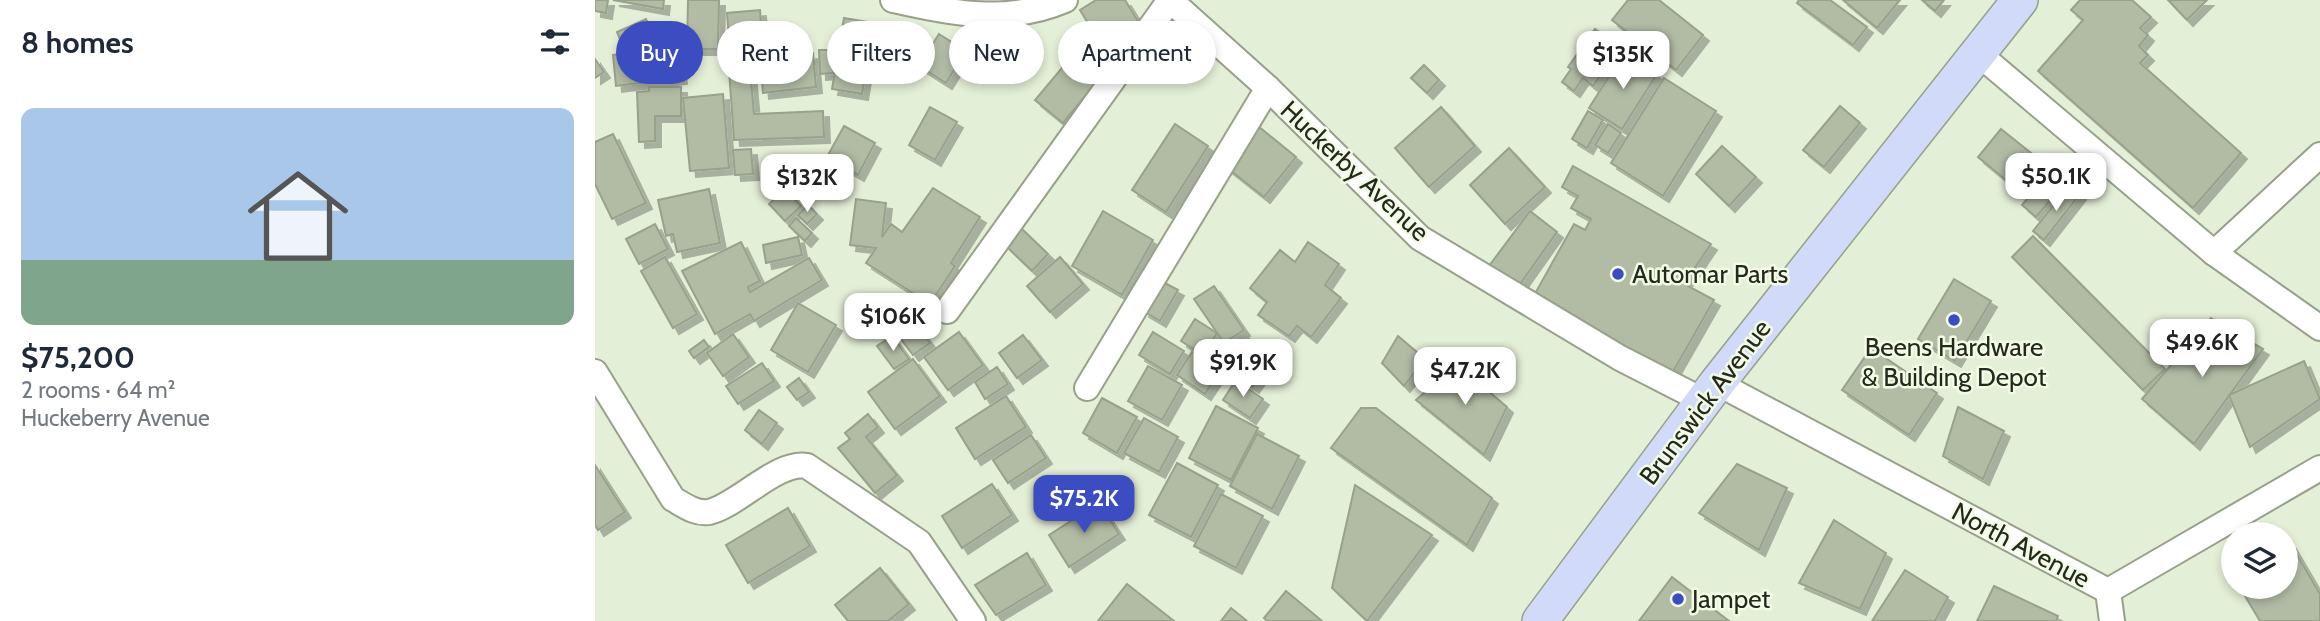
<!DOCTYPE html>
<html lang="en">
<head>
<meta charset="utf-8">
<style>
  body { margin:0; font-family:Cabin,sans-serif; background:#f2f2f3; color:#1f2937; height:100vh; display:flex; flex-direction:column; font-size:26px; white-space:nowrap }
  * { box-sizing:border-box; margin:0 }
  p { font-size:23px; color:#747a83 }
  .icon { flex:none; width:38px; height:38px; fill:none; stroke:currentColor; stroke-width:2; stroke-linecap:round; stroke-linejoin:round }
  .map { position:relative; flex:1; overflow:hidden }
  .side { display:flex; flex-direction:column; background:#fff; width:595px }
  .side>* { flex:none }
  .hud { position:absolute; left:21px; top:21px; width:665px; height:63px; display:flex; gap:14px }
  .controls { position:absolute; left:1626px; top:522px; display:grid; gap:14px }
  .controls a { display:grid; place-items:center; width:77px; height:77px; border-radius:50%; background:#fff; box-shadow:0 4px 10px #0003; font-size:35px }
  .price { position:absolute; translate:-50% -60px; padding:0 16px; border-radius:14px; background:#fff; color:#222; font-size:23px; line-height:46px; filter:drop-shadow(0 2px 4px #0008) }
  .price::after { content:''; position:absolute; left:50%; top:42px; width:21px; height:16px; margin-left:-10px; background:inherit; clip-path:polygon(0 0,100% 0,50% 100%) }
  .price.active { background:#3b4dc0; color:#fff }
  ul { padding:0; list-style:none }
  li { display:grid; align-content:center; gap:14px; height:371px; padding:0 21px }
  li span { display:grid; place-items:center; height:217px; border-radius:14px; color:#555 }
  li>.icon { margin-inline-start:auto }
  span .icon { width:126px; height:126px; fill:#fffc; stroke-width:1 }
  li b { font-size:30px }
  h2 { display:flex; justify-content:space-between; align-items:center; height:84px; padding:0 21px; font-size:30px }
  .pill { padding:0 24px; border-radius:32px; background:#fff; box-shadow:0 4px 10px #0003; font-size:24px; line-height:63px }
  .pill.active { background:#3b4dc0; color:#fff }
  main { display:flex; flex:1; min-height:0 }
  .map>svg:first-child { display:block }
  .building { fill:#b2bca5; stroke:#97a18b; stroke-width:2; filter:url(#shadow) }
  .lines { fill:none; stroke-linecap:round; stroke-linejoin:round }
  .street-casing { stroke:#97a18a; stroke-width:28 }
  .secondary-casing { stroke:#97a18a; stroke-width:38 }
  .street { stroke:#fff; stroke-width:24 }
  .secondary { stroke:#d2daf9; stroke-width:35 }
  .poi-dot { fill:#3b4dc0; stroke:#f2fce4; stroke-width:2.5 }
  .labels { text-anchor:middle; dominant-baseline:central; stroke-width:5; stroke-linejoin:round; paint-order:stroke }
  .street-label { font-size:26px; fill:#24281e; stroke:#f2fce4 }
  .poi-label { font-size:26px; fill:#24281e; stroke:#f2fce4; text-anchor:start }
</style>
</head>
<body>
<main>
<section class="side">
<h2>8 homes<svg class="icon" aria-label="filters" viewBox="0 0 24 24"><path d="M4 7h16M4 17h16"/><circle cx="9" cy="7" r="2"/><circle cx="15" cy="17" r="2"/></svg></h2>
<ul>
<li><span style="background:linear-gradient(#a9c7e8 70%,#7fa58c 0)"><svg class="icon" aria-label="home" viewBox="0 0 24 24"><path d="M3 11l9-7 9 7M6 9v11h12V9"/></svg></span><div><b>$75,200</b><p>2 rooms · 64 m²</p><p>Huckeberry Avenue</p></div></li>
</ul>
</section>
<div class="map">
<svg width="1725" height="621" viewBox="0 0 1725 621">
  <defs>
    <filter id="shadow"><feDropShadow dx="6" dy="6" stdDeviation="0" flood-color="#0004"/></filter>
  </defs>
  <rect width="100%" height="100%" fill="#e4efd7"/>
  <!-- building -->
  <g class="building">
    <polygon points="0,0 13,0 11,13 0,11"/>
    <polygon points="18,0 69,0 68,9"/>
    <polygon points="93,0 124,0 123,49 92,49"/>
    <polygon points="501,0 530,0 544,23 507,46 485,10"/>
    <polygon points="1033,0 1064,0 1108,35 1081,70 1017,20"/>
    <polygon points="1204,0 1235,0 1272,27 1258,45 1202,3"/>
    <polygon points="1248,0 1305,0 1282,28"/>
    <polygon points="1327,0 1349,0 1340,11"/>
    <polygon points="1485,0 1537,0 1556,17 1545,28 1553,35 1544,46 1553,55 1545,63 1646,153 1598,208 1443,71 1488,20 1476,10"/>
    <polygon points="1573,0 1612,0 1592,20"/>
    <polygon points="165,10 168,51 135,53 132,13"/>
    <polygon points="249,18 279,23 267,94 237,89"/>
    <polygon points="51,19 59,37 29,49 22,32"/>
    <polygon points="1000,29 1026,48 998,86 988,78 979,91 967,82 976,69 973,67"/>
    <polygon points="344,34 371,51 351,83 324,66"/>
    <polygon points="82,48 86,78 21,86 18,55"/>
    <polygon points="224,50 237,50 238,73 225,74"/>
    <polygon points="482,50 509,73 468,123 440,100"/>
    <polygon points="218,53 221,87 168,93 165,58"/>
    <polygon points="1029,53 1062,74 1027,129 994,108"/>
    <polygon points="0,59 9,72 0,78"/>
    <polygon points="829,65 844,80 832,93 816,78"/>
    <polygon points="155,69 159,114 228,111 229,137 139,140 134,70"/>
    <polygon points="1069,78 1121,111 1068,196 1016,163"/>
    <polygon points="54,87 86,87 86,116 60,116 60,141 44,142 42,92 54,91"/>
    <polygon points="128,94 134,168 95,171 88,98"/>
    <polygon points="1245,106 1265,123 1229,167 1208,150"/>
    <polygon points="335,107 362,122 340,160 314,145"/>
    <polygon points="846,107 880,146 834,187 800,148"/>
    <polygon points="993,111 1008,120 992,148 977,139"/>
    <polygon points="580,124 613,146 571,212 537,190"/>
    <polygon points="1013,124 1026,133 1013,153 1000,145"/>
    <polygon points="249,126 280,143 263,175 232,157"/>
    <polygon points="663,126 701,157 669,197 631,167"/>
    <polygon points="1406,129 1446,161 1423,190 1383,157"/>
    <polygon points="18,134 51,203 17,219 0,184 0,142"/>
    <polygon points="1127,146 1161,177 1134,206 1101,174"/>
    <polygon points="914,148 950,187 910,224 875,185"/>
    <polygon points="156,149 158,174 140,175 138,150"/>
    <polygon points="978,166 1116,244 1089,284 1119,300 1075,377 937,299 979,224 990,230 996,219 976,208 983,196 967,187"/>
    <polygon points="1459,167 1473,180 1441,217 1427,205"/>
    <polygon points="1474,186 1485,194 1449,240 1438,231"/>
    <polygon points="338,188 385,217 356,263 360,266 335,304 271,263 281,248 255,245 261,199 291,203 287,237 296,224 307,232"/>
    <polygon points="114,189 125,243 82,252 78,234 71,236 63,200"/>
    <polygon points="190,189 206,206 190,221 174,204"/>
    <polygon points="213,205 222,214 212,224 203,215"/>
    <polygon points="508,211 558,240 527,295 477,266"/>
    <polygon points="935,211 962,232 923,287 894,266"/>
    <polygon points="201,218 217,233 210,241 194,226"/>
    <polygon points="60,224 73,249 44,264 31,239"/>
    <polygon points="426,228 453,254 437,271 410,245"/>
    <polygon points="1438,236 1570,369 1548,390 1417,257"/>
    <polygon points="203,237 207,255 171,263 168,245"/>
    <polygon points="146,242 165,281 153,287 155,292 214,258 227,280 159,321 155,314 120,334 87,271"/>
    <polygon points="713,242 744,264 730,285 746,298 716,337 702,326 694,336 663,315 672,302 655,288 685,250 700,262"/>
    <polygon points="70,257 102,314 78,328 46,271"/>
    <polygon points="465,257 488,284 455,312 432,286"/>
    <polygon points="1359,279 1396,301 1360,361 1323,339"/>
    <polygon points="566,281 583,290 565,321 548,311"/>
    <polygon points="619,286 649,330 629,343 599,299"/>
    <polygon points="203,303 241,325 213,372 176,350"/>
    <polygon points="1616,318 1668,349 1599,444 1547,399"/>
    <polygon points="600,319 622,333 608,355 586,341"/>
    <polygon points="320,322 335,343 318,355 302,334"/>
    <polygon points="364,332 388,365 353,390 329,357"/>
    <polygon points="558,332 589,351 575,374 544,355"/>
    <polygon points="138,334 154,357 128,376 112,353"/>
    <polygon points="428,335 447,360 422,378 404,353"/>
    <polygon points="297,336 314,359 299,369 282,346"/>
    <polygon points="803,336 830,359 809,386 787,363"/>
    <polygon points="654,339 679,358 658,387 633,370"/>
    <polygon points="109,340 114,347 99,358 94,351"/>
    <polygon points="1276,348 1342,393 1314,435 1247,390"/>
    <polygon points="597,352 625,371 610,394 582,375"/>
    <polygon points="318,359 345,396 300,429 273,392"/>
    <polygon points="1709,361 1725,399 1655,447 1634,395"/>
    <polygon points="167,363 179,381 143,404 131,386"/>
    <polygon points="862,364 912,407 889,455 821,400"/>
    <polygon points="553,366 587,385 567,420 533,401"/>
    <polygon points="402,367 413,384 390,399 380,382"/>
    <polygon points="204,378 214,392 202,400 192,387"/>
    <polygon points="641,380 668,399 655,418 628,400"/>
    <polygon points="411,396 431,427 380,459 361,428"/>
    <polygon points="507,398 542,417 522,453 488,433"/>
    <polygon points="621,406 663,428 636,480 594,458"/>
    <polygon points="1363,407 1409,431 1388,479 1348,456"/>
    <polygon points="766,408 781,408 897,498 872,545 736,448"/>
    <polygon points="164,410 182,423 167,444 150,430"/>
    <polygon points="273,414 283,427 271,437 302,475 280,493 243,448 255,439 250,433"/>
    <polygon points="549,418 583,437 564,472 529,453"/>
    <polygon points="662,434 704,456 677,509 635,486"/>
    <polygon points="436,435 451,458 413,483 398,460"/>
    <polygon points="582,463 623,485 596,537 554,515"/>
    <polygon points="1142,464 1192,488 1164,550 1104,513"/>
    <polygon points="0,465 30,512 3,530 0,525"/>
    <polygon points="397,484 417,515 367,548 347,516"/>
    <polygon points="760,485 837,535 772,621 737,588"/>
    <polygon points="626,494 668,516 641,568 599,546"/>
    <polygon points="504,503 524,534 474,567 454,535"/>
    <polygon points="193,508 215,546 153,583 131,545"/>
    <polygon points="1239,520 1291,553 1265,609 1204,583"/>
    <polygon points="1695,543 1725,594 1725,621 1665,621 1644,586 1690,586 1690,546"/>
    <polygon points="432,553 451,585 401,615 380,585"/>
    <polygon points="285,568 314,604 293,621 253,621 240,605"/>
    <polygon points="1310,570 1353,597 1340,621 1277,621"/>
    <polygon points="1077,577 1134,621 1044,621"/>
    <polygon points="532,584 579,621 503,621"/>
    <polygon points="1399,586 1463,616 1461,621 1382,621"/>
    <polygon points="691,591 727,621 672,621 669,618"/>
    <polygon points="636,608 652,621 626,621"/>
  </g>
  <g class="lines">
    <defs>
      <g id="street">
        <path d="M298 0C357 13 411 25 470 0"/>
        <polyline points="575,0 673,88 825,238 1025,358 1109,401"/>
        <polyline points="1385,55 1619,253 1725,328"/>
        <polyline points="1619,253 1725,155"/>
        <polyline points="352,311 575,0"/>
        <path d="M0 372 78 499C89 505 100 514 114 512 142 506 183 460 212 466L324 542 378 621"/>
        <polyline points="1122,383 1513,591"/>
        <polyline points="492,388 673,88"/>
        <polyline points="1513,591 1725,468"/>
        <polyline points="1513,591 1517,621"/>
      </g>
      <polyline id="secondary" points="945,621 1122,383 1425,0"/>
    </defs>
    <!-- street casing -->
    <use href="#street" class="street-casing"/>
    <!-- secondary casing -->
    <use href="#secondary" class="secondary-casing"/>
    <!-- street -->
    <use href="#street" class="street"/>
    <!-- secondary -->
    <use href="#secondary" class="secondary"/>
  </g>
  <!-- markers -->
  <g class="poi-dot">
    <circle cx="1023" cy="274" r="7"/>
    <circle cx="1359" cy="320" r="7"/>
    <circle cx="1083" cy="599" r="7"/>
  </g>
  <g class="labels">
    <!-- street labels -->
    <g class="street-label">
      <text transform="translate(760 171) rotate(43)">Huckerby Avenue</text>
      <text transform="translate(1110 402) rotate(-53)">Brunswick Avenue</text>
      <text transform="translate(1426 545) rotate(28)">North Avenue</text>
    </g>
    <!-- poi labels -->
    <g class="poi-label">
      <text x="1037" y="274">Automar Parts</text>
      <text x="1359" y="347" text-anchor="middle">Beens Hardware<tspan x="1359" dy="30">&amp; Building Depot</tspan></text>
      <text x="1097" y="599">Jampet</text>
    </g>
  </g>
</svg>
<div class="controls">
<a><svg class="icon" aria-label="layers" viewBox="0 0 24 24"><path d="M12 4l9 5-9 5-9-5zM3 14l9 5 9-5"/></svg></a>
</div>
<b class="price" style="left:1028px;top:91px">$135K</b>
<b class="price" style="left:1461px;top:213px">$50.1K</b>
<b class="price" style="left:212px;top:214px">$132K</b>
<b class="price" style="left:298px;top:353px">$106K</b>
<b class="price" style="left:1607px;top:379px">$49.6K</b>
<b class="price" style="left:648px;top:399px">$91.9K</b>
<b class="price" style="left:870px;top:407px">$47.2K</b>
<b class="price active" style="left:489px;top:535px">$75.2K</b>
<div class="hud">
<a class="pill active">Buy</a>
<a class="pill">Rent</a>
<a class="pill">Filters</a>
<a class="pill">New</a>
<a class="pill">Apartment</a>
</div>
</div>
</main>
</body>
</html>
